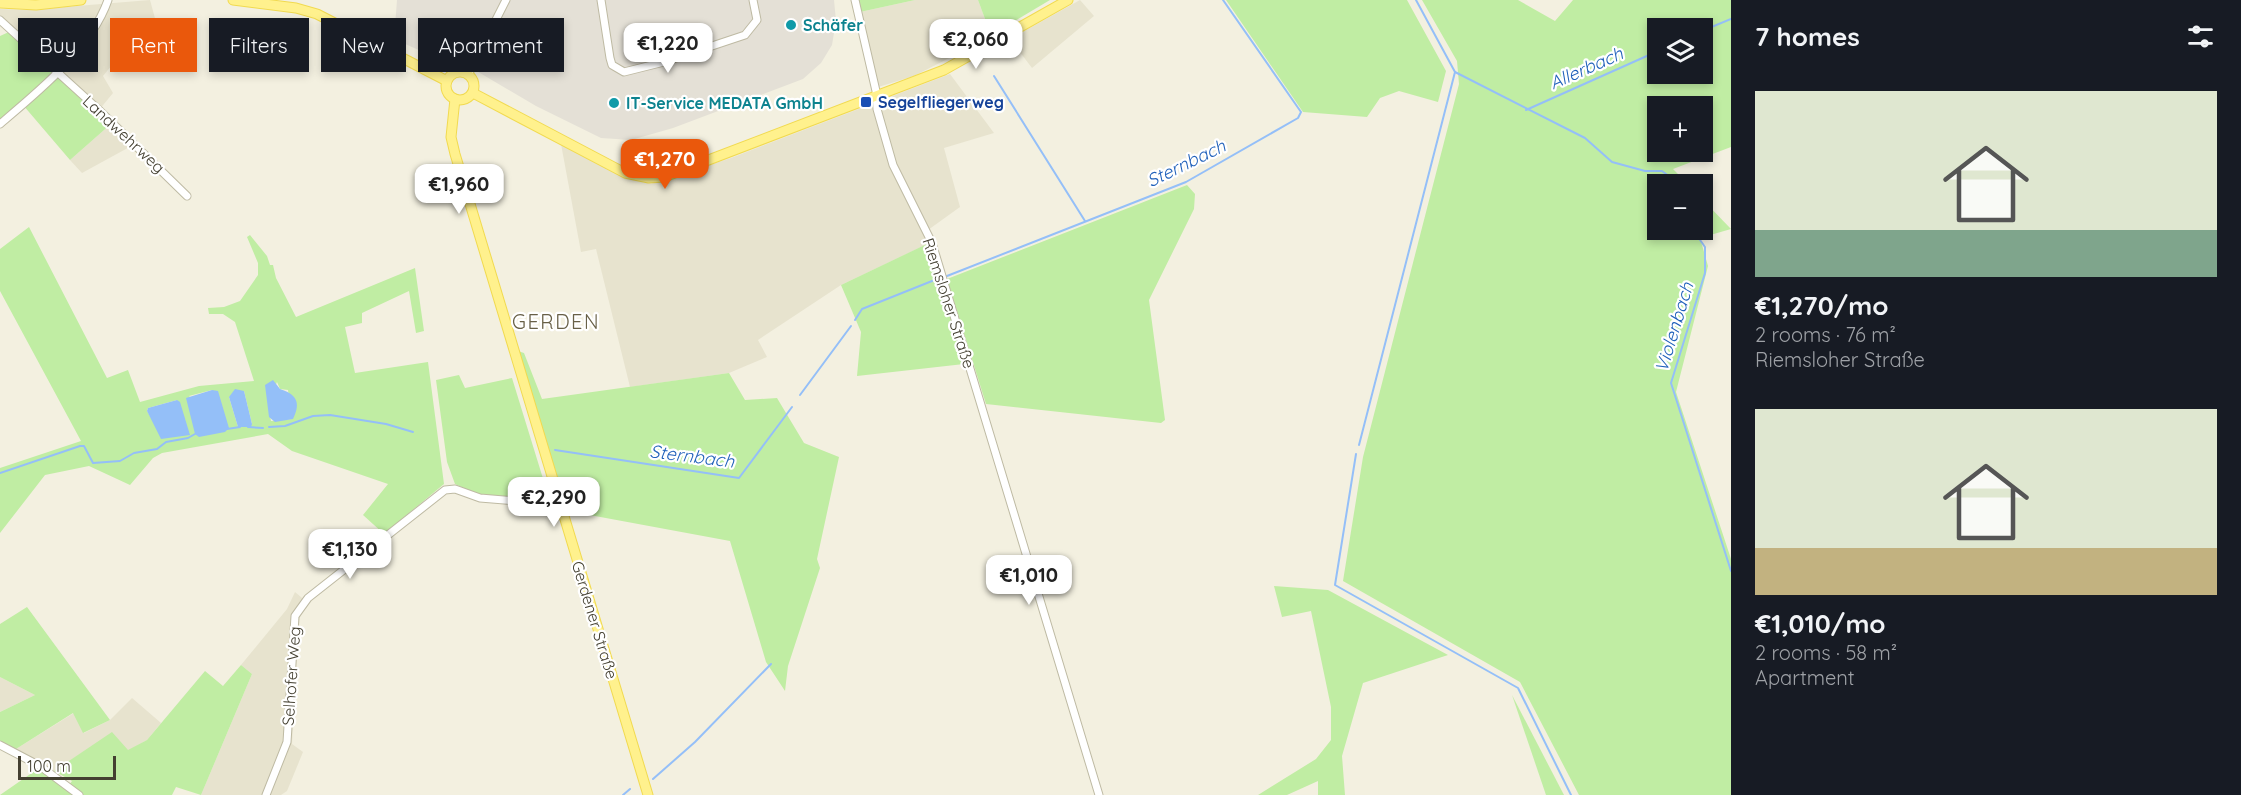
<!DOCTYPE html>
<html lang="en">
<head>
<meta charset="utf-8">
<style>
  body { margin:0; font-family:Quicksand,sans-serif; background:#242831; color:#f1f3f6; height:100vh; display:flex; flex-direction:column; font-size:22px; white-space:nowrap }
  * { box-sizing:border-box; margin:0 }
  p { font-size:20px; color:#9ea1a6 }
  .icon { flex:none; width:33px; height:33px; fill:none; stroke:currentColor; stroke-width:2; stroke-linecap:round; stroke-linejoin:round }
  .map { position:relative; flex:1; overflow:hidden }
  .sheet { display:flex; flex-direction:column; background:#171b24; width:510px }
  .sheet>* { flex:none }
  .guide { position:absolute; left:18px; top:18px; width:570px; height:54px; display:flex; gap:12px }
  .fabs { position:absolute; left:1647px; top:18px; display:grid; gap:12px }
  .fabs a { display:grid; place-items:center; width:66px; height:66px; border-radius:0px; background:#171b24; box-shadow:0 3px 9px #0003; font-size:30px }
  .scale { position:absolute; left:18px; bottom:15px; width:98px; box-sizing:border-box; padding-left:6px; border:3px solid #444031; border-top:0; font-size:16px; line-height:21px; white-space:nowrap; color:#444031; -webkit-text-stroke:4px #fff; paint-order:stroke }
  .price { position:absolute; translate:-50% -51px; padding:0 14px; border-radius:12px; background:#fff; color:#222; font-size:20px; line-height:39px; filter:drop-shadow(0 2px 3px #0008) }
  .price::after { content:''; position:absolute; left:50%; top:36px; width:18px; height:14px; margin-left:-9px; background:inherit; clip-path:polygon(0 0,100% 0,50% 100%) }
  .price.active { background:#ea580c; color:#fff }
  ul { padding:0; list-style:none }
  li { display:grid; align-content:center; gap:12px; height:318px; padding:0 24px }
  li span { display:grid; place-items:center; height:186px; border-radius:0px; color:#555 }
  li>.icon { margin-inline-start:auto }
  span .icon { width:108px; height:108px; fill:#fffc; stroke-width:1 }
  li b { font-size:26px }
  h2 { display:flex; justify-content:space-between; align-items:center; height:72px; padding:0 24px; font-size:26px }
  .chip { padding:0 21px; border-radius:0px; background:#171b24; box-shadow:0 3px 9px #0003; font-size:21px; line-height:54px }
  .chip.active { background:#ea580c; color:#fff }
  main { display:flex; flex:1; min-height:0 }
  .map>svg:first-child { display:block }
  .residential { fill:#e7e3ce }
  .industrial { fill:#e4e0d6 }
  .green { fill:#c0eda3; fill-rule:evenodd }
  .water { fill:#94bff8 }
  .lines { fill:none; stroke-linecap:round; stroke-linejoin:round }
  .stream { stroke:#94bff8; stroke-width:2 }
  .minor-casing { stroke:#bebaa3; stroke-width:9 }
  .major-casing { stroke:#f1da50; stroke-width:11 }
  .minor { stroke:#fff; stroke-width:7 }
  .major { stroke:#fff18d; stroke-width:9 }
  .culture-dot { fill:#0f9aa8; stroke:#fff; stroke-width:2 }
  .transit-dot { fill:#1a4fb4; stroke:#fff; stroke-width:2 }
  .labels { text-anchor:middle; dominant-baseline:central; stroke-width:4.5; stroke-linejoin:round; paint-order:stroke }
  .culture-label { font-size:16px; font-weight:bold; fill:#0d838f; stroke:#fff; text-anchor:start }
  .transit-label { font-size:16px; font-weight:bold; fill:#164399; stroke:#fff; text-anchor:start }
  .street-label { font-size:16px; fill:#444031; stroke:#fff }
  .water-label { font-size:18px; font-style:italic; fill:#1f60ba; stroke:#fff }
  .quarter-label { font-size:20px; letter-spacing:1.5px; fill:#686047; stroke:#fff }
</style>
</head>
<body>
<main>
<div class="map">
<svg width="1731" height="795" viewBox="0 0 1731 795">
  <rect width="100%" height="100%" fill="#f3f0e0"/>
  <!-- residential -->
  <g class="residential">
    <polygon points="150,0 156,22 113,26 120,55 103,76 113,93 99,110 0,20 0,9 28,10"/>
    <polygon points="915,0 978,0 991,35 983,43 967,52 959,53 914,76 875,88 860,12"/>
    <polygon points="1080,0 1094,16 1032,68 1010,39"/>
    <polygon points="950,74 994,133 944,148 960,207 928,230 934,241 841,285 758,340 767,357 729,373 630,387 596,249 581,252 561,144 628,178 651,184 731,158"/>
    <polygon points="112,123 135,144 82,173 70,160"/>
    <polygon points="295,592 308,603 300,617 298,637 292,744 303,752 287,791 281,795 201,795 252,674 241,665 287,609"/>
    <polygon points="0,677 35,695 0,712"/>
    <polygon points="132,698 161,723 147,740 128,751 112,733 54,771 16,749 74,713 84,733 110,720"/>
  </g>
  <!-- industrial -->
  <polygon class="industrial" points="397,0 834,0 836,21 832,45 821,63 803,79 673,128 631,140 601,138 536,106 463,63 450,64 394,39"/>
  <!-- green -->
  <g class="green">
    <polygon points="858,0 915,0 860,12"/>
    <polygon points="978,0 1050,0 991,35"/>
    <polygon points="1226,0 1407,0 1446,71 1438,102 1399,91 1380,98 1367,117 1303,112"/>
    <path d="M1422 0H1518L1555 21 1573 0H1731V147L1673 169 1688 184H1658V230H1702L1703 200 1731 229 1700 238 1708 266 1676 392 1731 559V795H1579L1520 682 1343 581 1363 457 1459 84 1457 61ZM1658 28H1702V74H1658ZM1658 106H1702V152H1658Z"/>
    <polygon points="11,31 112,123 70,160 23,105 0,124 0,36"/>
    <polygon points="1187,185 1195,194 1194,209 1149,300 1165,420 1161,423 986,404 947,279"/>
    <path d="M29 227 107 378 128 370 140 402 199 386 254 381 235 322 223 314H209L208 308 224 307 240 301 258 275V263L247 237 250 235 267 256 270 265H273L276 278 296 317 415 268 424 331 416 333 409 291 362 313V323L345 327 355 373 428 362 444 484 384 534 363 515 388 484 292 451 268 434 162 453 153 458 130 485 89 466 45 475 0 533V468L81 441 0 291V249ZM277 382 280 389 288 390 292 419 271 421 268 404ZM212 390 228 429 189 396ZM244 391 252 424 238 427 229 397ZM177 400 160 433 147 411 148 408Z"/>
    <polygon points="929,243 964,364 857,376 861,332 841,285"/>
    <polygon points="518,351 524,353 542,399 729,373 745,400 777,398 804,443 839,457 817,559 820,568 788,666 785,691 766,662 730,541 568,511"/>
    <polygon points="459,375 465,388 512,378 549,498 544,501 479,495 455,484 447,462 436,380"/>
    <polygon points="1274,586 1328,590 1448,655 1363,683 1342,756 1345,795 1318,795 1318,781 1287,795 1258,795 1316,759 1331,740 1331,707 1311,611 1282,617"/>
    <polygon points="27,607 110,720 83,733 73,713 16,749 0,741 0,712 35,695 0,677 0,624"/>
    <polygon points="241,665 252,674 201,795 176,787 172,795 0,795 39,768 67,788 72,781 54,771 112,732 128,750 147,740 205,671 223,686"/>
    <polygon points="1512,695 1564,795 1546,795"/>
  </g>
  <!-- water -->
  <g class="water">
    <path d="M273 380 280 389C295 394 302 401 293 419L275 422 269 417 265 385Z"/>
    <polygon points="235,389 244,391 252,424 251,427 238,427 229,397"/>
    <polygon points="212,390 218,391 229,428 225,432 199,437 195,434 186,398"/>
    <polygon points="177,400 180,402 190,435 161,439 147,411 148,408"/>
  </g>
  <g class="lines">
    <!-- stream -->
    <g class="stream">
      <polyline points="1416,0 1455,72 1585,138 1612,162 1645,171 1662,171 1670,177 1673,184"/>
      <polyline points="1702,31 1731,19"/>
      <polyline points="994,76 1085,221"/>
      <polyline points="1526,110 1658,51"/>
      <polyline points="1693,230 1705,247 1705,273 1671,383 1731,571"/>
      <polyline points="947,276 1186,182 1298,118 1301,112 1223,0"/>
      <polyline points="855,320 862,309 937,279"/>
      <polyline points="800,395 851,326"/>
      <polyline points="248,427 263,428"/>
      <polyline points="269,427 285,426 313,416 330,415 386,424 413,432"/>
      <polyline points="227,429 240,427"/>
      <polyline points="1359,445 1455,72"/>
      <polyline points="555,450 739,478 792,407"/>
      <polyline points="1356,454 1335,585 1518,688 1571,795"/>
      <polyline points="0,473 80,446 84,446 93,463 120,461 134,453 157,449 166,442 188,438 195,434"/>
      <polyline points="653,779 695,742 771,664"/>
      <polyline points="623,795 630,789"/>
    </g>
    <defs>
      <g id="minor">
        <polyline points="601,0 610,58 612,65 624,72 664,62 745,35 757,20 753,0"/>
        <polyline points="855,0 876,91 877,109 893,165 932,243 1099,795"/>
        <polyline points="0,20 99,110 187,196"/>
        <polyline points="468,75 506,0"/>
        <path d="M0 124C38 92 91 49 108 0"/>
        <polyline points="0,745 40,766 79,795"/>
        <polyline points="266,795 287,742 295,616 308,598 445,490 455,489 480,498 561,505"/>
      </g>
      <g id="major">
        <polyline points="233,0 296,8 317,14 447,81"/>
        <polyline points="0,3 36,5 81,0"/>
        <circle cx="460" cy="86" r="14"/>
        <polyline points="473,93 625,173 649,178 664,177 944,70 1068,0"/>
        <polyline points="455,99 451,137 455,154 648,795"/>
      </g>
    </defs>
    <!-- minor casing -->
    <use href="#minor" class="minor-casing"/>
    <!-- major casing -->
    <use href="#major" class="major-casing"/>
    <!-- minor -->
    <use href="#minor" class="minor"/>
    <!-- major -->
    <use href="#major" class="major"/>
  </g>
  <!-- markers -->
  <g class="culture-dot">
    <circle cx="791" cy="25" r="6"/>
    <circle cx="614" cy="103" r="6"/>
  </g>
  <rect class="transit-dot" x="860" y="96" width="12" height="12" rx="3"/>
  <g class="labels">
    <!-- culture labels -->
    <g class="culture-label">
      <text x="803" y="25">Schäfer</text>
      <text x="626" y="103">IT-Service MEDATA GmbH</text>
    </g>
    <!-- transit labels -->
    <g class="transit-label">
      <text x="878" y="102">Segelfliegerweg</text>
    </g>
    <!-- street labels -->
    <g class="street-label">
      <text transform="translate(124 134) rotate(43)">Landwehrweg</text>
      <text transform="translate(949 303) rotate(72)">Riemsloher Straße</text>
      <text transform="translate(595 620) rotate(73)">Gerdener Straße</text>
      <text transform="translate(291 676) rotate(-86)">Selhofer Weg</text>
    </g>
    <!-- water labels -->
    <g class="water-label">
      <text transform="translate(1586 68) rotate(-24)">Allerbach</text>
      <text transform="translate(1186 163) rotate(-26)">Sternbach</text>
      <text transform="translate(1674 327) rotate(-73)">Violenbach</text>
      <text transform="translate(692 456) rotate(7)">Sternbach</text>
    </g>
    <!-- quarter labels -->
    <g class="quarter-label">
      <text x="556" y="321">GERDEN</text>
    </g>
  </g>
</svg>
<div class="fabs">
<a><svg class="icon" aria-label="layers" viewBox="0 0 24 24"><path d="M12 4l9 5-9 5-9-5zM3 14l9 5 9-5"/></svg></a>
<a>+</a>
<a>−</a>
</div>
<div class="scale">100 m</div>
<b class="price" style="left:976px;top:70px">€2,060</b>
<b class="price" style="left:668px;top:74px">€1,220</b>
<b class="price active" style="left:665px;top:190px">€1,270</b>
<b class="price" style="left:459px;top:215px">€1,960</b>
<b class="price" style="left:554px;top:528px">€2,290</b>
<b class="price" style="left:350px;top:580px">€1,130</b>
<b class="price" style="left:1029px;top:606px">€1,010</b>
<div class="guide">
<a class="chip">Buy</a>
<a class="chip active">Rent</a>
<a class="chip">Filters</a>
<a class="chip">New</a>
<a class="chip">Apartment</a>
</div>
</div>
<section class="sheet">
<h2>7 homes<svg class="icon" aria-label="filters" viewBox="0 0 24 24"><path d="M4 7h16M4 17h16"/><circle cx="9" cy="7" r="2"/><circle cx="15" cy="17" r="2"/></svg></h2>
<ul>
<li><span style="background:linear-gradient(#dfe7d0 75%,#7fa58c 0)"><svg class="icon" aria-label="home" viewBox="0 0 24 24"><path d="M3 11l9-7 9 7M6 9v11h12V9"/></svg></span><div><b>€1,270/mo</b><p>2 rooms · 76 m²</p><p>Riemsloher Straße</p></div></li>
<li><span style="background:linear-gradient(#dfe7d0 75%,#c2b280 0)"><svg class="icon" aria-label="home" viewBox="0 0 24 24"><path d="M3 11l9-7 9 7M6 9v11h12V9"/></svg></span><div><b>€1,010/mo</b><p>2 rooms · 58 m²</p><p>Apartment</p></div></li>
</ul>
</section>
</main>
</body>
</html>
